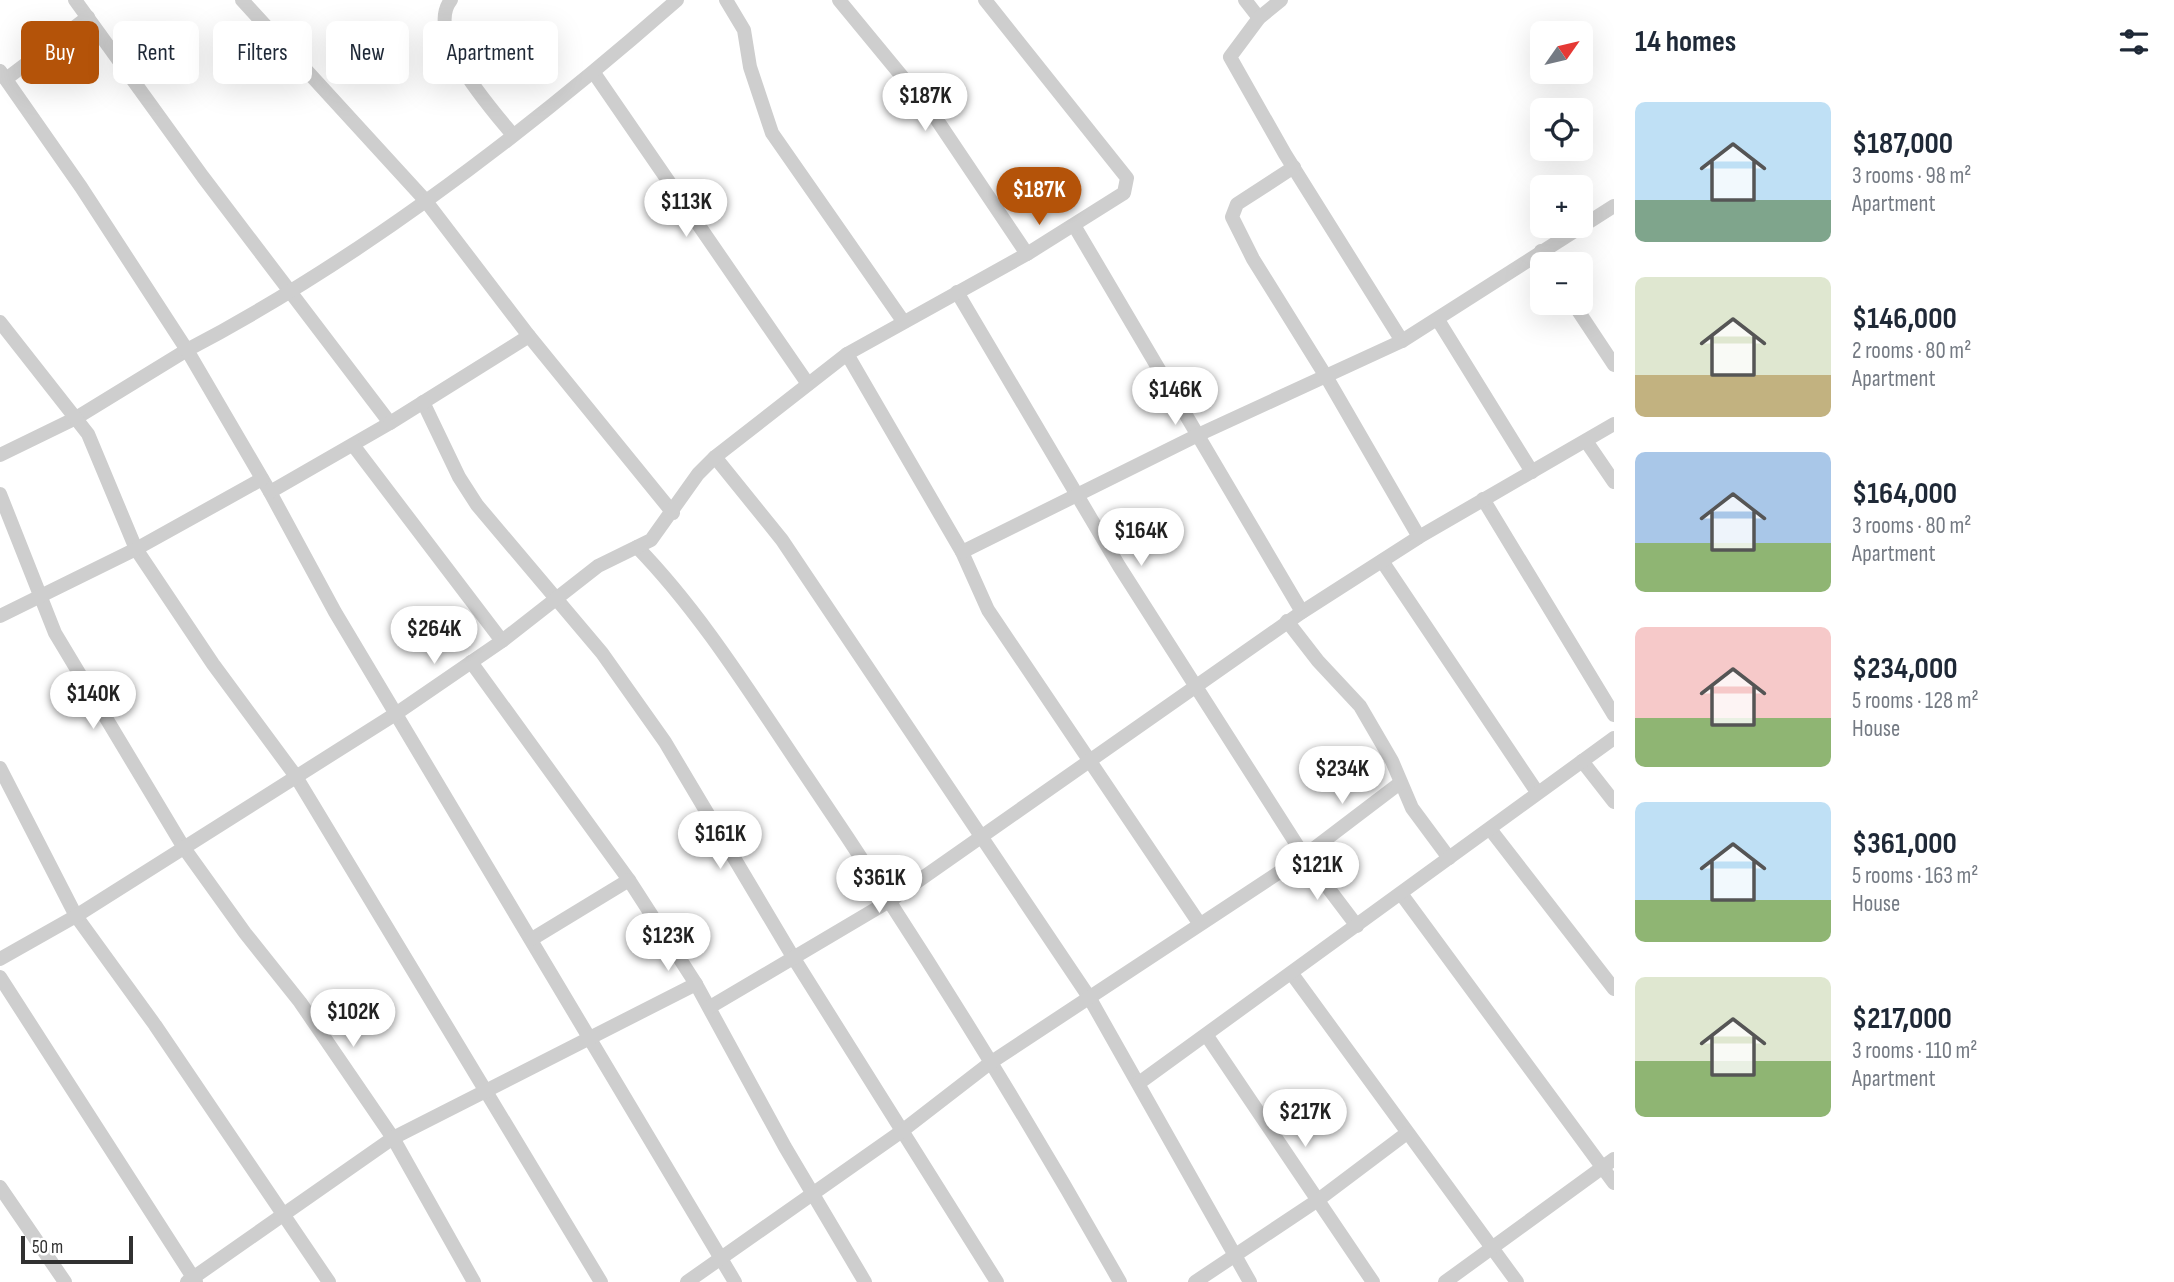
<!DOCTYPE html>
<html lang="en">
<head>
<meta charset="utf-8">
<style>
  body { margin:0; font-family:"Sofia Sans Condensed",sans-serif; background:#f2f2f3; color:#1f2937; height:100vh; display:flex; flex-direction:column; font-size:26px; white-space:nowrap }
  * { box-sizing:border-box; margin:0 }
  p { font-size:23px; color:#747a83 }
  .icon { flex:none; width:38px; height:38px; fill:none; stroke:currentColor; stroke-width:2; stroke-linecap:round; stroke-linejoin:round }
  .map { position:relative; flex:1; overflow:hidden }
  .sheet { display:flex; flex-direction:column; background:#fff; width:560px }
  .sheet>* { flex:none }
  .top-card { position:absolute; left:21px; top:21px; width:665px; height:63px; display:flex; gap:14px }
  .needle { width:46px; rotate:56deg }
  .tools { position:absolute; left:1530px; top:21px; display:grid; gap:14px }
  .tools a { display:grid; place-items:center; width:63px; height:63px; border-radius:10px; background:#fff; box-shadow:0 7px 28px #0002; font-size:35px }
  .scale { position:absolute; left:21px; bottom:18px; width:112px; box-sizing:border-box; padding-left:7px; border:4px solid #313131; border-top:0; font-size:19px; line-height:24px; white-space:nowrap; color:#313131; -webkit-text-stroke:5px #fff; paint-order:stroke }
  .price { position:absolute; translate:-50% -60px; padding:0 16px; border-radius:24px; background:#fff; color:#222; font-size:23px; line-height:46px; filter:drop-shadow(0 2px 4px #0008) }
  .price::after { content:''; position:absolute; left:50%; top:42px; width:21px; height:16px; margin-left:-10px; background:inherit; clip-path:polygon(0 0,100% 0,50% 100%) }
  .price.on { background:#b45309; color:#fff }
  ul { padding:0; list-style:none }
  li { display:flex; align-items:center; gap:21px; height:175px; padding:0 21px }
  li span { display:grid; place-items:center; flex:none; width:196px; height:140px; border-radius:10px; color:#555 }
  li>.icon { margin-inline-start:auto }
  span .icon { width:84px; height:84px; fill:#fffc; stroke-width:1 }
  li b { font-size:30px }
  h2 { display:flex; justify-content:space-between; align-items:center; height:84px; padding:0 21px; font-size:30px }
  .tag { padding:0 24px; border-radius:10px; background:#fff; box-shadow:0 7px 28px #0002; font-size:24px; line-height:63px }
  .tag.on { background:#b45309; color:#fff }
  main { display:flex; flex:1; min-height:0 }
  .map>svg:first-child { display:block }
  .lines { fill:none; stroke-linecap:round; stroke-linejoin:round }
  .minor { stroke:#cecece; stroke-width:14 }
</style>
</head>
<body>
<main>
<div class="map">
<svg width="1614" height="1282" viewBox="0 0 1614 1282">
  <rect width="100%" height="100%" fill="#fff"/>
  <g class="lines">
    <!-- minor -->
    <g class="minor">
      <polyline points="75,0 203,177 390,423 270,492 335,612 735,1282"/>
      <polyline points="242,0 425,200 529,336"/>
      <path d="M451 0C424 34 490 107 512 134"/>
      <polyline points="726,0 744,30 750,67 772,133 903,321"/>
      <polyline points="839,0 933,114 1027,254"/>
      <polyline points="1245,0 1259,18"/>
      <polyline points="1281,0 1259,18 1230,57 1285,154 1402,341"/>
      <polyline points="0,71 81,187 187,350 76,418 0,455"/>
      <polyline points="594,73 808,384"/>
      <polyline points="6,79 88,17"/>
      <polyline points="1294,167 1237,204 1232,217 1253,259 1327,378 1419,537"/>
      <polyline points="1075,227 1302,612"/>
      <polyline points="1541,251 1549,264"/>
      <polyline points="957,292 1119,566 1304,856 1357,926"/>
      <polyline points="1573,303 1614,365"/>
      <polyline points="1438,320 1532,472"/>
      <polyline points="0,322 88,434 136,549 213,664 295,775 601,1282"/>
      <polyline points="847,354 962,552 988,610 1199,923"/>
      <polyline points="423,402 459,477 477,505 602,653 665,742 793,957 997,1282"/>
      <polyline points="390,423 529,336 673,513"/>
      <polyline points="1586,441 1614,482"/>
      <polyline points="353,445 502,641"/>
      <polyline points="715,457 782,540 1089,997 1250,1282"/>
      <path d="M270 492 187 350C361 259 529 130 677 0"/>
      <polyline points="0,494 55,633 184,848 245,933 300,1002 393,1138 474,1282"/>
      <polyline points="1483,499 1614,715"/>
      <path d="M637 547C703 615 754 699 807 777 918 941 1023 1110 1120 1282"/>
      <polyline points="962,552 1200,434 1402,341 1614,206"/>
      <polyline points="1382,561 1537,792"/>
      <polyline points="0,616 136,549 262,479"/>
      <polyline points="1287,621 1318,661 1360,706 1392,761 1412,808 1449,858"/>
      <polyline points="471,662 629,880 696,984 785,1147 865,1282"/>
      <polyline points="1582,761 1614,802"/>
      <polyline points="0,768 76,916 155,1025 329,1282"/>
      <polyline points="1490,829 1614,989"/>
      <polyline points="1402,895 1614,1183"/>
      <polyline points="532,939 629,880"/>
      <polyline points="0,959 76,916 397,713 502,641 598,566 651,540 698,474 715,457 847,354 1027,254 1124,193 1127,178 985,0"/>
      <polyline points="1292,974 1517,1282"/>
      <polyline points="0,977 196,1282"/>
      <polyline points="710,1007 891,900 1302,612 1419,537 1614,424"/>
      <polyline points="1207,1036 1373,1282"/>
      <polyline points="1139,1083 1614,738"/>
      <polyline points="0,1187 65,1282"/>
      <polyline points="187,1282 393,1138 696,984"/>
      <polyline points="687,1282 902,1131 990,1063 1304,856 1400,783"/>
      <polyline points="1195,1282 1318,1200 1407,1133"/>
      <polyline points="1445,1282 1614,1159"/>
    </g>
  </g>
</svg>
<div class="tools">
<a><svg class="needle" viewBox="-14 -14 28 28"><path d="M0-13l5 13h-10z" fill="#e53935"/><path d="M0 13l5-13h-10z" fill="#747a83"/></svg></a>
<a><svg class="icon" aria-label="locate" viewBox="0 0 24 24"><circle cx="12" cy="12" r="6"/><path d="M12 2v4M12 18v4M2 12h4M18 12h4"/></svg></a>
<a>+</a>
<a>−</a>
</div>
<div class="scale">50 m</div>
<b class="price" style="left:925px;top:133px">$187K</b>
<b class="price on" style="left:1039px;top:227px">$187K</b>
<b class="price" style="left:686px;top:239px">$113K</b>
<b class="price" style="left:1175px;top:427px">$146K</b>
<b class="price" style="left:1141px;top:568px">$164K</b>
<b class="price" style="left:434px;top:666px">$264K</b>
<b class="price" style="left:93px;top:731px">$140K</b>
<b class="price" style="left:1342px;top:806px">$234K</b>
<b class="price" style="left:720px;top:871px">$161K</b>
<b class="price" style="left:1317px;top:902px">$121K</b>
<b class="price" style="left:879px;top:915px">$361K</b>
<b class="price" style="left:668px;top:973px">$123K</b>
<b class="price" style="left:353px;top:1049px">$102K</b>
<b class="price" style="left:1305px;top:1149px">$217K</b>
<div class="top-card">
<a class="tag on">Buy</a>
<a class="tag">Rent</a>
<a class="tag">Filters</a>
<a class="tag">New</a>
<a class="tag">Apartment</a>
</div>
</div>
<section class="sheet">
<h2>14 homes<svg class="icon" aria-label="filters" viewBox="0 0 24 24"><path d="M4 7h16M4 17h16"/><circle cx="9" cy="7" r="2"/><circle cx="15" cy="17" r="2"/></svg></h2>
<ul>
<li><span style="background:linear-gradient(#bfe0f5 70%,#7fa58c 0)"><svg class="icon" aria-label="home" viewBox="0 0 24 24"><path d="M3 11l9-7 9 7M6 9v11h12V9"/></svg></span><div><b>$187,000</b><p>3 rooms · 98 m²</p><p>Apartment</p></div></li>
<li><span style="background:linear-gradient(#dfe7d0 70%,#c2b280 0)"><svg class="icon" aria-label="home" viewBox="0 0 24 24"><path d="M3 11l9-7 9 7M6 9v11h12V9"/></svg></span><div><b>$146,000</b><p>2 rooms · 80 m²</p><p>Apartment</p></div></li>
<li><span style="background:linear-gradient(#a9c7e8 65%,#8fb573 0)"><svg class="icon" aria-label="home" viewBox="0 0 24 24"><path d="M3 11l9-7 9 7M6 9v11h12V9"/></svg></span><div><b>$164,000</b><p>3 rooms · 80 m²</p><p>Apartment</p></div></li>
<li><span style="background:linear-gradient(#f6c9c9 65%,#8fb573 0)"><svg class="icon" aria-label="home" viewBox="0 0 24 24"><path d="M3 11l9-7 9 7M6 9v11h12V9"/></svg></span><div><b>$234,000</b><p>5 rooms · 128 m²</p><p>House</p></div></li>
<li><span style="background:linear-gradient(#bfe0f5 70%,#8fb573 0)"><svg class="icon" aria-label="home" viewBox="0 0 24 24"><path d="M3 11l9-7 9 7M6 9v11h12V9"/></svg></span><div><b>$361,000</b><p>5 rooms · 163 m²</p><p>House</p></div></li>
<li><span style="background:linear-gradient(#dfe7d0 60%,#8fb573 0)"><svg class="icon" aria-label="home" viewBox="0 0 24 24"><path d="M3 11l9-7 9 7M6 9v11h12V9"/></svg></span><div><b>$217,000</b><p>3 rooms · 110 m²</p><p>Apartment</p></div></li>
</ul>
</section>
</main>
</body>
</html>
